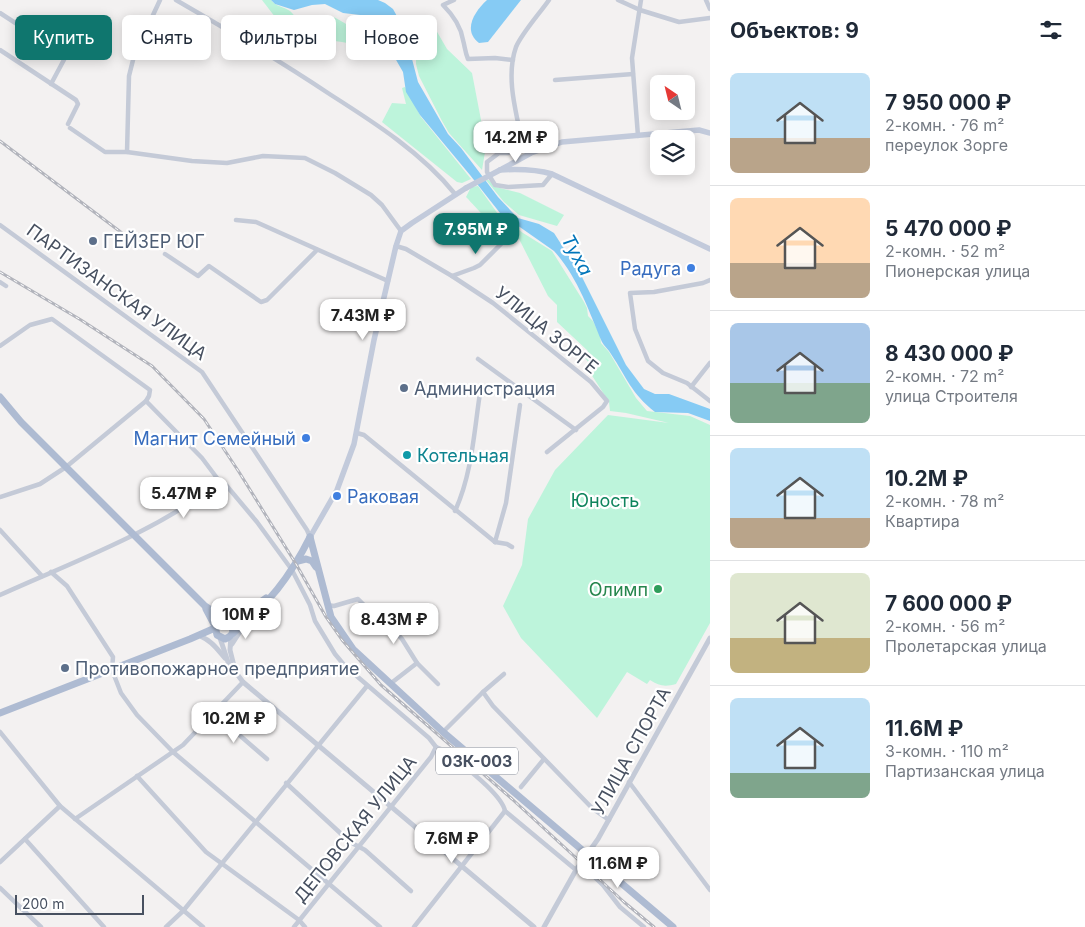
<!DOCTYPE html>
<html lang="ru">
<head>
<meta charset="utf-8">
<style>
  body { margin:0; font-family:Inter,sans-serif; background:#f6f6f7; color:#1f2937; height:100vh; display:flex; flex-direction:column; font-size:19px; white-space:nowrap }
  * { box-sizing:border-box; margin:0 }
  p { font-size:16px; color:#747a83 }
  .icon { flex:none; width:28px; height:28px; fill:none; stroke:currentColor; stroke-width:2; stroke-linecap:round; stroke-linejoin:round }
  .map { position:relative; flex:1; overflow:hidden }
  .side { display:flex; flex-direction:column; background:#fff; width:375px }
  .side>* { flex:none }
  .guide { position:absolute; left:15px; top:15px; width:475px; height:45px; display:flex; gap:10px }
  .needle { width:32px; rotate:325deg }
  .controls { position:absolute; left:650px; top:75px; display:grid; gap:10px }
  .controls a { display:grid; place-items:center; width:45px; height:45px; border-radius:8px; background:#fff; box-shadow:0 2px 12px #0003; font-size:25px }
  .scale { position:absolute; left:15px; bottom:12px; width:129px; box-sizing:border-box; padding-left:5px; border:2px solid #475060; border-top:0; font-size:14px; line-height:18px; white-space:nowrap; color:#475060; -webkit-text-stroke:4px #fff; paint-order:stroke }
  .price { position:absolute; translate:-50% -42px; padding:0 11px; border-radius:10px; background:#fff; color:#222; font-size:16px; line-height:32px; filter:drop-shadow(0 1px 2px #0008) }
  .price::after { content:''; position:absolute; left:50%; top:30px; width:15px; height:11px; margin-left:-8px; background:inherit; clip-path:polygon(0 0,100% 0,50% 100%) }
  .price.active { background:#0f766e; color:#fff }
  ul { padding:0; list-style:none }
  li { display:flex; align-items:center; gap:15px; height:125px; padding:0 20px }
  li+li { border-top:1px solid #e0e1e3 }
  li span { display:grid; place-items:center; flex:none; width:140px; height:100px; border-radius:8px; color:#555 }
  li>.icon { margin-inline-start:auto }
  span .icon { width:60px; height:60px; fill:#fffc; stroke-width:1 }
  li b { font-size:21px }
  h2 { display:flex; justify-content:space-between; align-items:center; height:60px; padding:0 20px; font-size:21px }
  .tag { padding:0 18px; border-radius:8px; background:#fff; box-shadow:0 2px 12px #0003; font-size:18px; line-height:45px }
  .tag.active { background:#0f766e; color:#fff }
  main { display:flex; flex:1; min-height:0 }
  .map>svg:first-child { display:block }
  .green { fill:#bdf4db }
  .water { fill:#86cbf4 }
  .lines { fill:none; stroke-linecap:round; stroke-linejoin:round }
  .minor { stroke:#c4cad7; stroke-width:4.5 }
  .tertiary { stroke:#c4cad7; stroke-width:5 }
  .secondary { stroke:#c2cadb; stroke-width:5.5 }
  .primary { stroke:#aebbd2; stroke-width:7 }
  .rail-casing { stroke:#b2b4bc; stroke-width:3 }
  .rail { stroke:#fff; stroke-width:1; stroke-dasharray:4; stroke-linecap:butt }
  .secondary-bridge { stroke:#c2cadb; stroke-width:5.5 }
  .service-dot { fill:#5c6f8a; stroke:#fff; stroke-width:2 }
  .shop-dot { fill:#3f7fe0; stroke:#fff; stroke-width:2 }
  .culture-dot { fill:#0f9aa8; stroke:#fff; stroke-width:2 }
  .leisure-dot { fill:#2e9e5b; stroke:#fff; stroke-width:2 }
  .labels { text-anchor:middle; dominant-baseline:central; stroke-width:4.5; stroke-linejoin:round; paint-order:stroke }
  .shield { fill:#fff; stroke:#7e8490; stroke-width:1 }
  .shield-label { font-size:16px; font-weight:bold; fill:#475060 }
  .service-label { font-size:18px; fill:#4e5e75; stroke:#fff; text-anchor:start }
  .shop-label { font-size:18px; fill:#366cbe; stroke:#fff; text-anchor:end }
  .street-label { font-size:18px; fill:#475060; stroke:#fff }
  .culture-label { font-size:18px; fill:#0d838f; stroke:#fff; text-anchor:start }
  .park-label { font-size:18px; fill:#0f845d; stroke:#fff }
  .leisure-label { font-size:18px; fill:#27864d; stroke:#fff; text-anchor:end }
  .water-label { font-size:19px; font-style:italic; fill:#0075ba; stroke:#fff }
</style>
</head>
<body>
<main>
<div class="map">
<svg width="710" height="927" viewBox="0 0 710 927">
  <rect width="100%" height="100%" fill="#f3f1f1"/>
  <!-- green -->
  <g class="green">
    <path d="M262 0H271C276 7 283 6 290 11 295 15 299 24 301 30L314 34 330 33 334 17 353 28 359 19 368 22 377 32 367 39 357 35 356 45C340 41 327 39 310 43L297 36 298 29 282 26Z"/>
    <polygon points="429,18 447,49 472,73 486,146 482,170 449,133 442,121 419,76 416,64 416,47 400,20"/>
    <polygon points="405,87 421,117 471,179 462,183 457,182 382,122 392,103 406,104 402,88"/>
    <polygon points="486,180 489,180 496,187 520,193 564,215 557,226 519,215 504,202"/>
    <path d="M478 186 498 214 523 233 552 251 584 302 587 308 588 316 593 321 600 335 601 343 609 352 636 398 647 411 690 416 710 425V623L676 684C665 687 659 686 650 680L647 684 627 672 597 718 521 638 503 606 522 565 528 519 555 470 608 415 669 423 626 413 610 411 609 402 591 374 594 370 583 355 588 351 557 322V305L548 296 518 237C498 236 480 211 466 197L471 187Z"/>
  </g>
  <!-- water -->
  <g class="water">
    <path d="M271 0H378L385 3 393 9 413 45 412 59 418 82 448 134 461 148 498 197 512 212 518 218 539 224 554 233 581 275 626 365 644 389 655 394H669L710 409V421L688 413 655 412C631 393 627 378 611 354 609 350 604 346 602 342 589 311 577 276 554 251L500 213 470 175 420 115 406 92 403 72 380 32 371 21 360 15 343 13 325 4 312 5 294 10 275 4Z"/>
    <path d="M487 0H521L488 42 479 43C462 30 475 11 487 0Z"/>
  </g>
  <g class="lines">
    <!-- minor -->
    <g class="minor">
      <path d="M176 0C228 30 280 61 331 95 375 123 422 153 455 194"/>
      <path d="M454 0 443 5C452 14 461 27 463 40 465 47 465 52 468 59L495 58 513 60"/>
      <path d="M549 0C540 13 522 33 516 47 505 78 517 115 523 146L508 153H499L487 162V172L495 185 508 187 543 185 552 174"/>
      <polyline points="618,0 640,10 679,22 710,18"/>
      <polyline points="706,0 710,9"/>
      <polyline points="0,13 66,56"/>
      <polyline points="0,50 76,100 78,104 68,124"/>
      <polyline points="555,80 633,74"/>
      <polyline points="51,84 66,56 83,30 105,45"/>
      <polyline points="70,128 105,152 127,152 192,161 227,163 263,156 305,158 335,173 371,195 382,205 401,231"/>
      <polyline points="638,136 632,58 641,0"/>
      <polyline points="127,152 129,76 134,56 160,0"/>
      <polyline points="236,220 256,222 388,281"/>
      <polyline points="0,225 202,372 307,530 310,537"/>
      <polyline points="396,246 406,249 452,276 493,303 591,382 607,401 603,407 547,452"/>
      <polyline points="165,254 198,276 209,266 261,302 267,300 317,250"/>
      <polyline points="452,276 474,268 480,265 504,241"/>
      <polyline points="710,280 703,283 654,292 630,293 635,329 648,361 663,373 687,383 710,401"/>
      <polyline points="0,282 6,286"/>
      <polyline points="0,346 30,325 52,319 150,390 149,396 146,401 66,467 40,484 0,497"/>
      <polyline points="478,359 576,430"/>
      <polyline points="691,387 710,363"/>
      <path d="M146 401 202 458 220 482 226 485 257 522 292 570 310 605 315 621 335 654 345 666 429 738 436 747 446 751C461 764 502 794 505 811L576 870"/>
      <polyline points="357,433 364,435 495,542"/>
      <path d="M455 511C472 474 474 432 480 393"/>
      <polyline points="0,530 42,576"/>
      <polyline points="495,542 506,503 520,405"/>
      <polyline points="495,542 507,544 512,547"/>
      <polyline points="51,572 67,586 113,657 112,670 121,693 137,715 173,752 380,927"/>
      <path d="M0 595C75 561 154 533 220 482"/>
      <polyline points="327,605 334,606 358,599 364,605 377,611 402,639 417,663 438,684"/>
      <polyline points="390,684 417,663"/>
      <polyline points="483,692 493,706 593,809 609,820"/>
      <polyline points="214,713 267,759"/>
      <polyline points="0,732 60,806 203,927"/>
      <polyline points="443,732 483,692 504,674"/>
      <polyline points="137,776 206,852 299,920 305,927"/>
      <polyline points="629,782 710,890"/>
      <polyline points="286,783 350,842 365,850 411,891"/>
      <polyline points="521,787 544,759"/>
      <polyline points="75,819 183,745 243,682"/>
      <polyline points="25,839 104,927"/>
      <polyline points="0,862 60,806"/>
      <polyline points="581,864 603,885 620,907 644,927"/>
      <polyline points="0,888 41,927"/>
      <polyline points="166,927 183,911 367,686"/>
      <polyline points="294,927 431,757 436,747"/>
      <polyline points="414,927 505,811"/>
    </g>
    <!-- tertiary -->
    <g class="tertiary">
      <polyline points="231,635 230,650 235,670"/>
      <path d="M202 637C212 641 218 650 225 658"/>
      <polyline points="220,638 228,662 243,682 534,927"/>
      <polyline points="232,644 243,627"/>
      <polyline points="544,927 576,870 598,839 710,638"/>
    </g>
    <!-- secondary -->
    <g class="secondary">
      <polyline points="502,169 531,153 562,142 699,130 710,133"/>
      <path d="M500 170C518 169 535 169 552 174L710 249"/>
      <polyline points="310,537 337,490 354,444 374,340 396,246 401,231 412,223 466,188"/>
    </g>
    <!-- primary -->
    <g class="primary">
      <polyline points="0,397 21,422 205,606 226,620"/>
      <polyline points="310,537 331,617 353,649 443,732 673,927"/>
      <polyline points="298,561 306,559 312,561 316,567"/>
      <polyline points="206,609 215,626 217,635 225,639 229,637 233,633 232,625 228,621 219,621 215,626"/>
      <polyline points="228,621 248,611 266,598"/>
      <path d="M233 633C268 605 290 577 310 537"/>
      <polyline points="0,713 190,639 215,628"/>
    </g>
    <defs>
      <g id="rail">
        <polyline points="0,141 122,233"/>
        <polyline points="0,272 81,320 152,366 204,419 239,472 296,564 326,617 342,640 381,685 512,799 624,902 654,927"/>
      </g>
    </defs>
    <!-- rail casing -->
    <use href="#rail" class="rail-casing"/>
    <!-- rail -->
    <use href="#rail" class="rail"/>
    <!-- secondary-bridge -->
    <polyline class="secondary-bridge" points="466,188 500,170"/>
  </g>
  <!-- markers -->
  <g class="service-dot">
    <circle cx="93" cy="241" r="5"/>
    <circle cx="404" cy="388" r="5"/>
    <circle cx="65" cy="668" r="5"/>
  </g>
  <g class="shop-dot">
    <circle cx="691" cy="268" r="5"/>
    <circle cx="306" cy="438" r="5"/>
    <circle cx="337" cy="496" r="5"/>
  </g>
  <circle class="culture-dot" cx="407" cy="455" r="5"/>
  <circle class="leisure-dot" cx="658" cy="589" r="5"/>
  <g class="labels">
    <!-- shield labels -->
    <rect class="shield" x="436" y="747.5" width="82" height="27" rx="4"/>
    <g class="shield-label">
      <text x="477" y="761">03К-003</text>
    </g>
    <!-- service labels -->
    <g class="service-label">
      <text x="103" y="241">ГЕЙЗЕР ЮГ</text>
      <text x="414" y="388">Администрация</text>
      <text x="75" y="668">Противопожарное предприятие</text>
    </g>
    <!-- shop labels -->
    <g class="shop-label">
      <text x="681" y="268">Радуга</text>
      <text x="296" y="438">Магнит Семейный</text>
      <text x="347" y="496" text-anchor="start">Раковая</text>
    </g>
    <!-- street labels -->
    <g class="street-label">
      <text transform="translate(117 292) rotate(36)">ПАРТИЗАНСКАЯ УЛИЦА</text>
      <text transform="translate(547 330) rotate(39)">УЛИЦА ЗОРГЕ</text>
      <text transform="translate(631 751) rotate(-61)">УЛИЦА СПОРТА</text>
      <text transform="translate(355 829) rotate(-51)">ДЕПОВСКАЯ УЛИЦА</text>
    </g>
    <!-- culture labels -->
    <g class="culture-label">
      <text x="417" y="455">Котельная</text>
    </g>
    <!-- park labels -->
    <g class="park-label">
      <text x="605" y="500">Юность</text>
    </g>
    <!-- leisure labels -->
    <g class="leisure-label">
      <text x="648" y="589">Олимп</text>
    </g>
    <!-- water labels -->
    <g class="water-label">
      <text transform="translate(577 255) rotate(61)">Туха</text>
    </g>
  </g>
</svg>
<div class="controls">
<a><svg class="needle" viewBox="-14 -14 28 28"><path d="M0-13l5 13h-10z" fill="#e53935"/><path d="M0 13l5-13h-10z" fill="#747a83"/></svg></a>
<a><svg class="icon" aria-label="layers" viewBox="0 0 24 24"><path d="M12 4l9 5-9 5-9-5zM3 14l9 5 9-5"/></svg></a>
</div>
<div class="scale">200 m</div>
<b class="price" style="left:516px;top:163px">14.2M ₽</b>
<b class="price active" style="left:476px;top:255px">7.95M ₽</b>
<b class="price" style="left:363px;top:341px">7.43M ₽</b>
<b class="price" style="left:184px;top:519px">5.47M ₽</b>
<b class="price" style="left:246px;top:640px">10M ₽</b>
<b class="price" style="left:394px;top:645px">8.43M ₽</b>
<b class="price" style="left:234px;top:744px">10.2M ₽</b>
<b class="price" style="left:452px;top:864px">7.6M ₽</b>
<b class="price" style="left:618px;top:889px">11.6M ₽</b>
<div class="guide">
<a class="tag active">Купить</a>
<a class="tag">Снять</a>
<a class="tag">Фильтры</a>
<a class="tag">Новое</a>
</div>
</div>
<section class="side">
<h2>Объектов: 9<svg class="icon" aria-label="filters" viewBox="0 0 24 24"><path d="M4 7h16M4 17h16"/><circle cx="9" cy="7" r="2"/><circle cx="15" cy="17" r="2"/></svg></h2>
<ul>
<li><span style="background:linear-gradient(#bfe0f5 65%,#b9a48a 0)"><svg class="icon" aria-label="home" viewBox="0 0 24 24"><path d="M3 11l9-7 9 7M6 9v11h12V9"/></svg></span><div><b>7 950 000 ₽</b><p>2-комн. · 76 m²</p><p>переулок Зорге</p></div></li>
<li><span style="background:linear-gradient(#ffd9b3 65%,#b9a48a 0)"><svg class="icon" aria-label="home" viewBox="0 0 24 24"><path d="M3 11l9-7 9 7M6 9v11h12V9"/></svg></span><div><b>5 470 000 ₽</b><p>2-комн. · 52 m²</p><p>Пионерская улица</p></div></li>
<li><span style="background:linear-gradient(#a9c7e8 60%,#7fa58c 0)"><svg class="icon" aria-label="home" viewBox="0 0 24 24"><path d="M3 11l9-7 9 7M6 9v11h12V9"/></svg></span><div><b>8 430 000 ₽</b><p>2-комн. · 72 m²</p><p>улица Строителя</p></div></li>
<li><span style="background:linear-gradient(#bfe0f5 70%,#b9a48a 0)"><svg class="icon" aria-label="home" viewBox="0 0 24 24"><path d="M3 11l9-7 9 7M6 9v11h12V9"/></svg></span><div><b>10.2M ₽</b><p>2-комн. · 78 m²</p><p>Квартира</p></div></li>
<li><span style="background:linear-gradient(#dfe7d0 65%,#c2b280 0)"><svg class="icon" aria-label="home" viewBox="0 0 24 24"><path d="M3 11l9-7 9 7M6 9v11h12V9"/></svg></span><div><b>7 600 000 ₽</b><p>2-комн. · 56 m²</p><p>Пролетарская улица</p></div></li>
<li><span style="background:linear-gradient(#bfe0f5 75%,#7fa58c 0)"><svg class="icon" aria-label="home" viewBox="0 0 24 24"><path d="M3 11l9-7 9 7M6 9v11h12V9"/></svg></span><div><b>11.6M ₽</b><p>3-комн. · 110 m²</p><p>Партизанская улица</p></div></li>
</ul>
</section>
</main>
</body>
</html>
